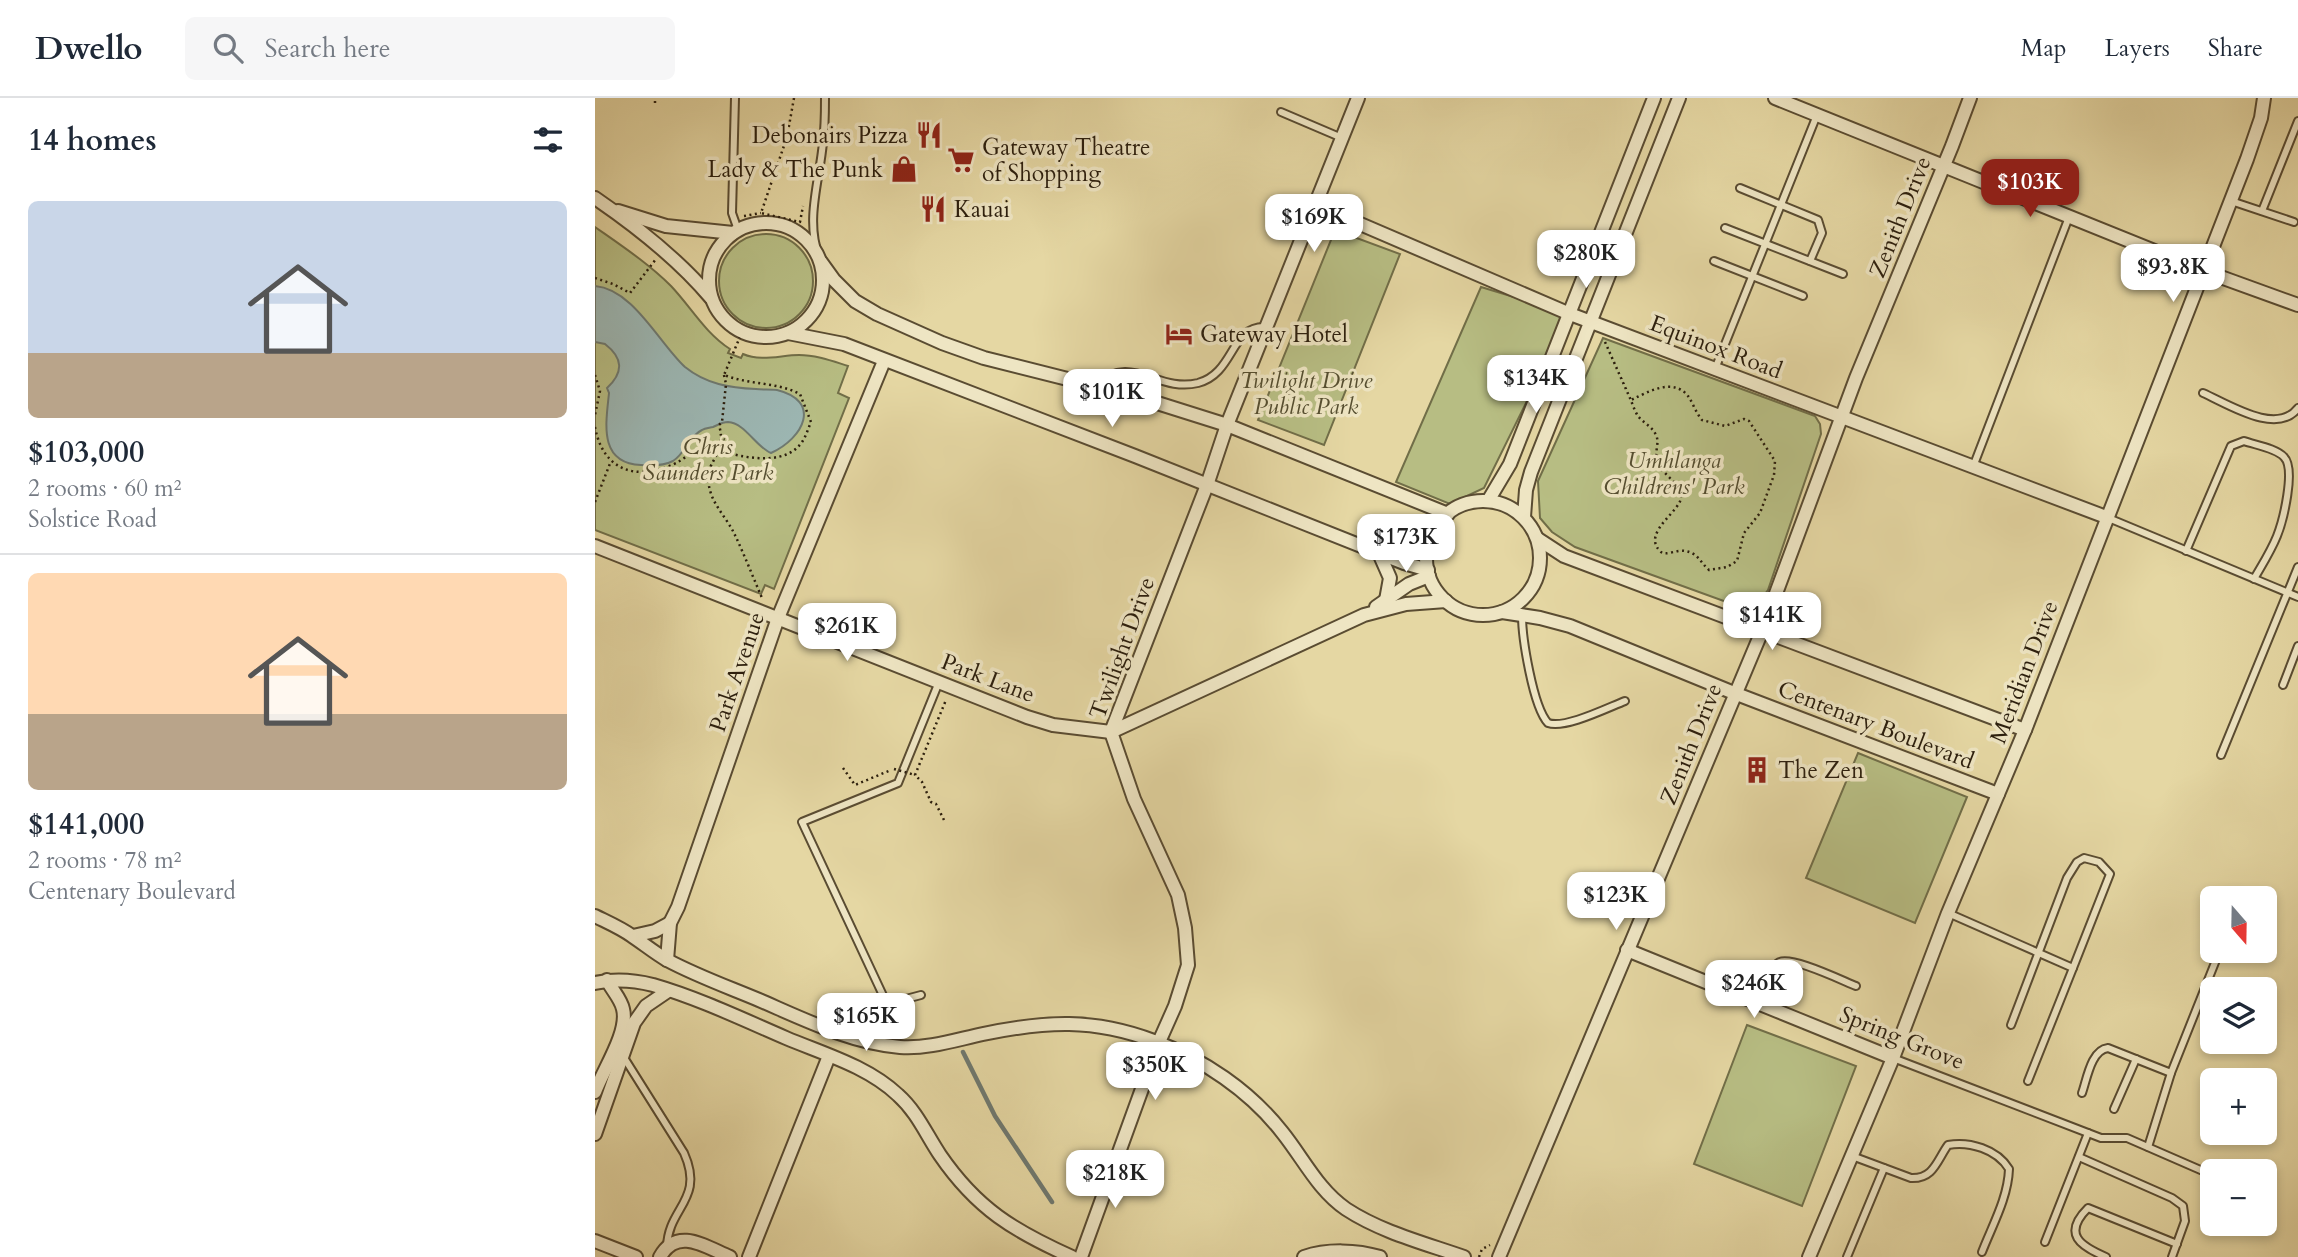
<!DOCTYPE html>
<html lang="en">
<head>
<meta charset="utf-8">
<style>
  body { margin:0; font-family:Cardo,serif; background:#f6f6f7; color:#1f2937; height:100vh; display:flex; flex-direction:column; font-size:26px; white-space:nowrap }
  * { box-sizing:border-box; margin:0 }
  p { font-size:23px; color:#747a83 }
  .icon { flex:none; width:38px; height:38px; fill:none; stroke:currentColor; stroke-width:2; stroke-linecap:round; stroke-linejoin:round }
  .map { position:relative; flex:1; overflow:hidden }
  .drawer { display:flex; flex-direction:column; background:#fff; width:595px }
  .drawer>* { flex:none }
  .needle { width:46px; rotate:160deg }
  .tools { position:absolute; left:1605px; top:788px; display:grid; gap:14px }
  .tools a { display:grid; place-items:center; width:77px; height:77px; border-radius:10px; background:#fff; box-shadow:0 4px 10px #0003; font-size:35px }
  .price { position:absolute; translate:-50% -60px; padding:0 16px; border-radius:14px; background:#fff; color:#222; font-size:23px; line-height:46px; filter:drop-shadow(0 2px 4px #0008) }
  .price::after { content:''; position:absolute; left:50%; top:42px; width:21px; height:16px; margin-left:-10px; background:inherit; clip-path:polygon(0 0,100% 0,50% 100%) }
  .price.on { background:#8f2418; color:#fff }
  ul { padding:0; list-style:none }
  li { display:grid; align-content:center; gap:14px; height:371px; padding:0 28px }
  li+li { border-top:2px solid #e0e1e3 }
  li span { display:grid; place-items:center; height:217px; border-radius:10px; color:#555 }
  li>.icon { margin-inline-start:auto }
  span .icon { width:126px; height:126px; fill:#fffc; stroke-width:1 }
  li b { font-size:30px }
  h2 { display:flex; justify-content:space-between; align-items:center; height:84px; padding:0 28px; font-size:30px }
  header { display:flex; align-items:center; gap:42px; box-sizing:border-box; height:98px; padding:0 35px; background:#fff; border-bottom:2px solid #e0e1e3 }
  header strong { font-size:33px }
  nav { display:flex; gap:38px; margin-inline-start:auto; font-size:24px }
  .search { width:490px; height:63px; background:#f6f6f7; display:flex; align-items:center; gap:18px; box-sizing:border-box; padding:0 24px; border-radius:10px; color:#747a83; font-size:26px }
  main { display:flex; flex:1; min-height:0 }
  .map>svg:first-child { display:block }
  .green { fill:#b7bd83; stroke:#716e48; stroke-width:2 }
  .water { fill:#9cb6b2; stroke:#6f7970; stroke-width:2 }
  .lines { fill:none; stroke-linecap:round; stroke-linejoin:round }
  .stream { stroke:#6f7970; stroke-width:4.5 }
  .service-casing { stroke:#5a4c32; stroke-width:10 }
  .minor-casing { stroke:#5a4c32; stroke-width:16 }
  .path { stroke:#2b1e0d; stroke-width:2.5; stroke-dasharray:2 3.5; stroke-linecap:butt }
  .service { stroke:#eee5c3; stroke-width:6 }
  .minor { stroke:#eee5c3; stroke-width:12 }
  .path-bridge { stroke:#2b1e0d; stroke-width:2.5; stroke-dasharray:2 3.5; stroke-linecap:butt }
  .labels { text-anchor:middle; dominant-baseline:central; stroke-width:7; stroke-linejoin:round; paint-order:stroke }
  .poi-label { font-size:23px; fill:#2b1e0d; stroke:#eee5c3; text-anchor:start }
  .street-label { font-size:23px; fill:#2b1e0d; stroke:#eee5c3 }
  .park-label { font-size:23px; font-style:italic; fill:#554e30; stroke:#eee5c3 }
</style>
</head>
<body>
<header>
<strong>Dwello</strong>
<div class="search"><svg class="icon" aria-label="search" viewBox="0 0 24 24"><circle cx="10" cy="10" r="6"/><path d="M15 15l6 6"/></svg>Search here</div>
<nav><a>Map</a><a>Layers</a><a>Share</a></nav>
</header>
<main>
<section class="drawer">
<h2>14 homes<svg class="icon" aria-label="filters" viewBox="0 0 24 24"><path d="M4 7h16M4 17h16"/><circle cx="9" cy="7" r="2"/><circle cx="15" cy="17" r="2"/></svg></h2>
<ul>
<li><span style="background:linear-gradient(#c9d6e8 70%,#b9a48a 0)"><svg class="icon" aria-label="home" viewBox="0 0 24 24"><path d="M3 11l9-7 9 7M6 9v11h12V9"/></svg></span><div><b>$103,000</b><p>2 rooms · 60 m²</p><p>Solstice Road</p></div></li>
<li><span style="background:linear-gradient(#ffd9b3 65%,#b9a48a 0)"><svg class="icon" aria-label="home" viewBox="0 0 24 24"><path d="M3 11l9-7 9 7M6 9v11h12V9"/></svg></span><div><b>$141,000</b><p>2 rooms · 78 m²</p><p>Centenary Boulevard</p></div></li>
</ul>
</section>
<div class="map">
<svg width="1703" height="1159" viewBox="0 0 1703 1159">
  <rect width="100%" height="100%" fill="#e5d7a3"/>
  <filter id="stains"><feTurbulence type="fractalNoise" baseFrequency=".00286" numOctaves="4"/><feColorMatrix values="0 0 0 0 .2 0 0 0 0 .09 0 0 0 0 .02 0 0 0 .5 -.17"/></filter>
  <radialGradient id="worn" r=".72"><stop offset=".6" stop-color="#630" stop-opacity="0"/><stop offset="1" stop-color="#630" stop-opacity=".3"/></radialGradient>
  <!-- green -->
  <g class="green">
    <path d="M0 129C27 148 54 166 76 188 96 209 110 235 135 251L133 255 146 260 148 256C166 264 186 257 204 257 221 257 237 263 253 268L243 295 254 300 179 491 170 487 166 496 0 432Z"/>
    <polygon points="740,132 805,156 729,347 663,322"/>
    <circle cx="171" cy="183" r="47"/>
    <polygon points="886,189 975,216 889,390 855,406 801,384"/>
    <path d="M1008 240 1220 318 1225 326 1226 336 1173 492C1161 509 1157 509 1137 506L980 449 957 434 945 420 943 383Z"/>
    <polygon points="1263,655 1372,699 1320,825 1211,780"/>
    <polygon points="1152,927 1261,968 1207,1108 1099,1066"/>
  </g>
  <!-- water -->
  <path class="water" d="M0 188C38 191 64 245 90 269 111 286 135 290 161 291 167 292 175 291 182 292 227 303 209 340 176 355 161 349 150 325 133 324 127 324 123 327 118 329 114 330 110 330 107 332 95 337 90 356 78 363 68 368 57 368 46 367 3 365 11 325 14 295L12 290C29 274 28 260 10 246L0 244Z"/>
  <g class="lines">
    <!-- stream -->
    <polyline class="stream" points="368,954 400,1018 457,1104"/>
    <defs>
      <g id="service">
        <polyline points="140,0 137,115 143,132"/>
        <polyline points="686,14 747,40"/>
        <polyline points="1145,90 1223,122 1227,135 1215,163"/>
        <polyline points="1636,103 1699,124"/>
        <polyline points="1667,113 1703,23"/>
        <polyline points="1130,130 1248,176"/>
        <path d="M224 158C210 122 225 81 228 44 230 29 230 15 230 0"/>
        <polyline points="1119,163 1208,198"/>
        <polyline points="1120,271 1222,17"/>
        <path d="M500 287C537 254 562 295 603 285 640 275 635 228 670 229"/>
        <path d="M1608 295C1633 306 1682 338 1703 310"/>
        <polyline points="1378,369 1474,119"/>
        <polyline points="1511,419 1703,499"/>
        <path d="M1591 453 1636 348 1649 343C1660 347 1681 350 1689 359 1701 371 1688 423 1682 438 1676 453 1667 467 1659 481"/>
        <path d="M927 517C927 540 938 609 953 625 970 631 1012 610 1030 603"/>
        <polyline points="1688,587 1703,548"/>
        <polyline points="1626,657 1703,469"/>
        <polyline points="1353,815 1478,870 1433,983"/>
        <polyline points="326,897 292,906 207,724 303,685 344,584"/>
        <path d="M1166 906C1170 894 1173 874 1183 865 1193 856 1248 883 1261 888"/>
        <polyline points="1416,927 1472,780 1482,764 1489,760 1504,764 1515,776 1478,870"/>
        <path d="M28 958 89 1055C110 1102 73 1109 72 1149"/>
        <polyline points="1298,960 1506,1040 1532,1040 1617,1077"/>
        <path d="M1487 995C1492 981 1496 952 1513 950L1576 975"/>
        <polyline points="1519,1011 1541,961"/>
        <polyline points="1553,1049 1576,975 1625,852"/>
        <path d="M1257 1058 1316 1080C1339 1081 1342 1062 1353 1047 1374 1043 1402 1051 1414 1071 1413 1100 1397 1128 1387 1154"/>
        <polyline points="1484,1059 1577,1100 1588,1108 1590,1123 1577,1159"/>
        <polyline points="1450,1144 1493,1035"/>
        <polyline points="1252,1159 1289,1070"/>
        <path d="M1511 1159C1485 1148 1467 1136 1493 1110L1582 1146"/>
      </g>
      <g id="minor">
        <polyline points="1180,0 1609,173 1703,207"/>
        <path d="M0 100C41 128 84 162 116 200"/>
        <polyline points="721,107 975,216 1511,419"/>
        <polyline points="23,113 71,128 138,135"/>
        <circle cx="171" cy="182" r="57"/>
        <polyline points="226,164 239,182 260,203 282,216 347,245 389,260 540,298 632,327 853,416"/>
        <polyline points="193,235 249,246 540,358 809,465 833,472"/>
        <polyline points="893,403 915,366 1059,0"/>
        <circle cx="888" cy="460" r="57"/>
        <polyline points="929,419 931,392 936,374 1084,0"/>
        <polyline points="943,441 969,458 1430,632"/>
        <polyline points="0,448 432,619 458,627 516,634 769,517 811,506 851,503"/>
        <polyline points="784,455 795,480 791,502"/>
        <polyline points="781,509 814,486 834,478"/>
        <polyline points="907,514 945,520 975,528 1139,595 1403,696"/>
        <path d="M0 818C12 824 26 830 37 838 49 846 60 855 72 862 102 878 133 889 164 902 208 921 256 945 305 949 333 951 360 942 388 936 451 923 498 920 559 943 608 961 655 993 687 1034 708 1060 723 1092 751 1111 786 1134 829 1145 869 1159"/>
        <polyline points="38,838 60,833 75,825"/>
        <polyline points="1032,852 1298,960"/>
        <polyline points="72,862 75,825 83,809 183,520 289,263"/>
        <path d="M0 885C19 881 38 882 58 887 103 900 147 921 191 940 229 956 272 968 303 997 322 1014 331 1036 345 1057 382 1111 419 1133 477 1159"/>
        <path d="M0 994C8 972 34 934 28 911 26 901 17 892 12 882"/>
        <polyline points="0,1036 39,925 51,908 73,893"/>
        <polyline points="0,1143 41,1159"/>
        <path d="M65 1159C82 1128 111 1149 135 1159"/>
        <polyline points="154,1159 234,958"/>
        <polyline points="486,1159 564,944 580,908 593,867 590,830 583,797 539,701 516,634 612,387 632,327 763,0"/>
        <path d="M709 1159C732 1151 762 1152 785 1159"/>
        <polyline points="904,1159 1167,533 1261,280 1357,48 1375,0"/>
        <polyline points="1214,1159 1298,960 1353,815 1430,632 1652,61 1666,20 1669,0"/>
      </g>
    </defs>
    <!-- service casing -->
    <use href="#service" class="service-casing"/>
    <!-- minor casing -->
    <use href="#minor" class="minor-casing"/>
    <!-- path -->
    <g class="path">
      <polyline points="199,0 192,39 166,115 205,124 208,108"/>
      <polyline points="60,5 60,0"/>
      <polyline points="149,118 166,115"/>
      <polyline points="0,180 18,186 35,195 61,161"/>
      <path d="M1010 244C1018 262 1026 280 1034 298 1037 304 1039 312 1043 318 1048 325 1057 328 1061 337 1065 345 1059 355 1062 363 1067 377 1084 383 1086 398 1088 412 1046 434 1065 453 1070 459 1082 451 1090 453 1103 455 1105 464 1114 472L1132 469 1142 463 1149 435 1165 415 1179 377 1180 363 1154 323 1149 321 1130 328 1107 322C1101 315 1098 305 1093 298 1078 279 1053 294 1036 302"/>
      <polyline points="0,277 5,293 0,317"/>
      <path d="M129 277 131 286 127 324 124 327C133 359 108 362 114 388 117 406 131 419 139 435 149 456 158 479 167 500"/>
      <path d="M0 329C8 373 42 384 81 365 89 361 96 354 105 352 114 350 127 354 137 356 158 361 192 366 207 344 211 338 213 331 216 324L205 296C182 284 155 287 129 277L147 234"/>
      <polyline points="0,404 16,363"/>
      <polyline points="248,670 260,687 296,672"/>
      <polyline points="349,722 341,706 336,704 327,684 320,677 351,602"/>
      <polyline points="884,1159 887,1151 895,1147"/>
    </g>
    <!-- service -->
    <use href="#service" class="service"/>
    <!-- minor -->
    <use href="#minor" class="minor"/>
    <!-- path-bridge -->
    <polyline class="path-bridge" points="299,671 320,677"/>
  </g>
  <!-- icons -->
  <defs>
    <symbol id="restaurant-bare" viewBox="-9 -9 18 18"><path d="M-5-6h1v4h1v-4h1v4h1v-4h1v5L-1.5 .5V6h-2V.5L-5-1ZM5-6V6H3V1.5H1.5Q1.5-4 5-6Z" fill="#8f2418" stroke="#eee5c3" stroke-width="2.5" paint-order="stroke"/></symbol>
    <symbol id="supermarket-bare" viewBox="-9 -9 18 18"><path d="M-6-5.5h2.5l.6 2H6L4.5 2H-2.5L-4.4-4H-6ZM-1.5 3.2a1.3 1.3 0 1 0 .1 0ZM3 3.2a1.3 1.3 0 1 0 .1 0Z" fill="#8f2418" stroke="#eee5c3" stroke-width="2.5" paint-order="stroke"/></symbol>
    <symbol id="shop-bare" viewBox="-9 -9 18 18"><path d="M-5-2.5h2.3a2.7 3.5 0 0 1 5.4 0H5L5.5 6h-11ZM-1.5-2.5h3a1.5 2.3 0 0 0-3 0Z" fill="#8f2418" stroke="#eee5c3" stroke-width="2.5" paint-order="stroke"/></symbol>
    <symbol id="hotel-bare" viewBox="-9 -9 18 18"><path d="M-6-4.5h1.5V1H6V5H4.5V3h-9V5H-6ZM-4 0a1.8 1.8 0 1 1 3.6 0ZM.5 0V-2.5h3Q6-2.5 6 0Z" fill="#8f2418" stroke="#eee5c3" stroke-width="2.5" paint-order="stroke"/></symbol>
    <symbol id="building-bare" viewBox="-9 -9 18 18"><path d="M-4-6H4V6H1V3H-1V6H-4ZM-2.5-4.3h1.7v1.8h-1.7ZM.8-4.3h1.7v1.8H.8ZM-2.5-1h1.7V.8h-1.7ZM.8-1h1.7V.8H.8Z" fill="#8f2418" stroke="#eee5c3" stroke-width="2.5" paint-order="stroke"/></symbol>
  </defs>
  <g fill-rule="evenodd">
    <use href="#restaurant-bare" x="315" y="18" width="38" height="38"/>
    <use href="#supermarket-bare" x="347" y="43" width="38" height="38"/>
    <use href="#shop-bare" x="290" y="52" width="38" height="38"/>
    <use href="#restaurant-bare" x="319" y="92" width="38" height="38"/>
    <use href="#hotel-bare" x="565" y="217" width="38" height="38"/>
    <use href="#building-bare" x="1143" y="653" width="38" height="38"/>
  </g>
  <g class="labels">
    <!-- poi labels -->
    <g class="poi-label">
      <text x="313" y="37" text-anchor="end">Debonairs Pizza</text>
      <text x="387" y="49">Gateway Theatre<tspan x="387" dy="26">of Shopping</tspan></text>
      <text x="288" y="71" text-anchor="end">Lady &amp; The Punk</text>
      <text x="359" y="111">Kauai</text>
      <text x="605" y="236">Gateway Hotel</text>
      <text x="1183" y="672">The Zen</text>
    </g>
    <!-- street labels -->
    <g class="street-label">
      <text transform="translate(1305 119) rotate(-68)">Zenith Drive</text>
      <text transform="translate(1121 249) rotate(21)">Equinox Road</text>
      <text transform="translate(527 550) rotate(-70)">Twilight Drive</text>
      <text transform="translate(142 574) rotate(-71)">Park Avenue</text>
      <text transform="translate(1429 574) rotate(-69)">Meridian Drive</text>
      <text transform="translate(393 580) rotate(21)">Park Lane</text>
      <text transform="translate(1281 627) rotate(21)">Centenary Boulevard</text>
      <text transform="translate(1096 646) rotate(-68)">Zenith Drive</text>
      <text transform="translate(1307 940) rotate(22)">Spring Grove</text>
    </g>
    <!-- park labels -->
    <g class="park-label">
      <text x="711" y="282">Twilight Drive<tspan x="711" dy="26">Public Park</tspan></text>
      <text x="113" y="348">Chris<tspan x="113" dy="26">Saunders Park</tspan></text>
      <text x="1079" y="362">Umhlanga<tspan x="1079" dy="26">Childrens' Park</tspan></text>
    </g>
  </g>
  <rect width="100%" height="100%" filter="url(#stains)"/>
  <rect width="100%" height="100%" fill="url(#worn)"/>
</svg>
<div class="tools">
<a><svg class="needle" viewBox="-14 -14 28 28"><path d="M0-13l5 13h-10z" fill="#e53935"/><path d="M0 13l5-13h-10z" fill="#747a83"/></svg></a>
<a><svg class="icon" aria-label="layers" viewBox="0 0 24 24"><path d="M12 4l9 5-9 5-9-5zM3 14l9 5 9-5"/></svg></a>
<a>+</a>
<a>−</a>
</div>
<b class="price on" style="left:1435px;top:121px">$103K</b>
<b class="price" style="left:719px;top:156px">$169K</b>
<b class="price" style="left:991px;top:192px">$280K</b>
<b class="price" style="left:1578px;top:206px">$93.8K</b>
<b class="price" style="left:941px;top:317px">$134K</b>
<b class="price" style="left:517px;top:331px">$101K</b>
<b class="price" style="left:811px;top:476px">$173K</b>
<b class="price" style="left:1177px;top:554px">$141K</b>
<b class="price" style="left:252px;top:565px">$261K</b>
<b class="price" style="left:1021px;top:834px">$123K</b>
<b class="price" style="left:1159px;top:922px">$246K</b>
<b class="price" style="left:271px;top:955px">$165K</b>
<b class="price" style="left:560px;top:1004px">$350K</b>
<b class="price" style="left:520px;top:1112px">$218K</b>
</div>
</main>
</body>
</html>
